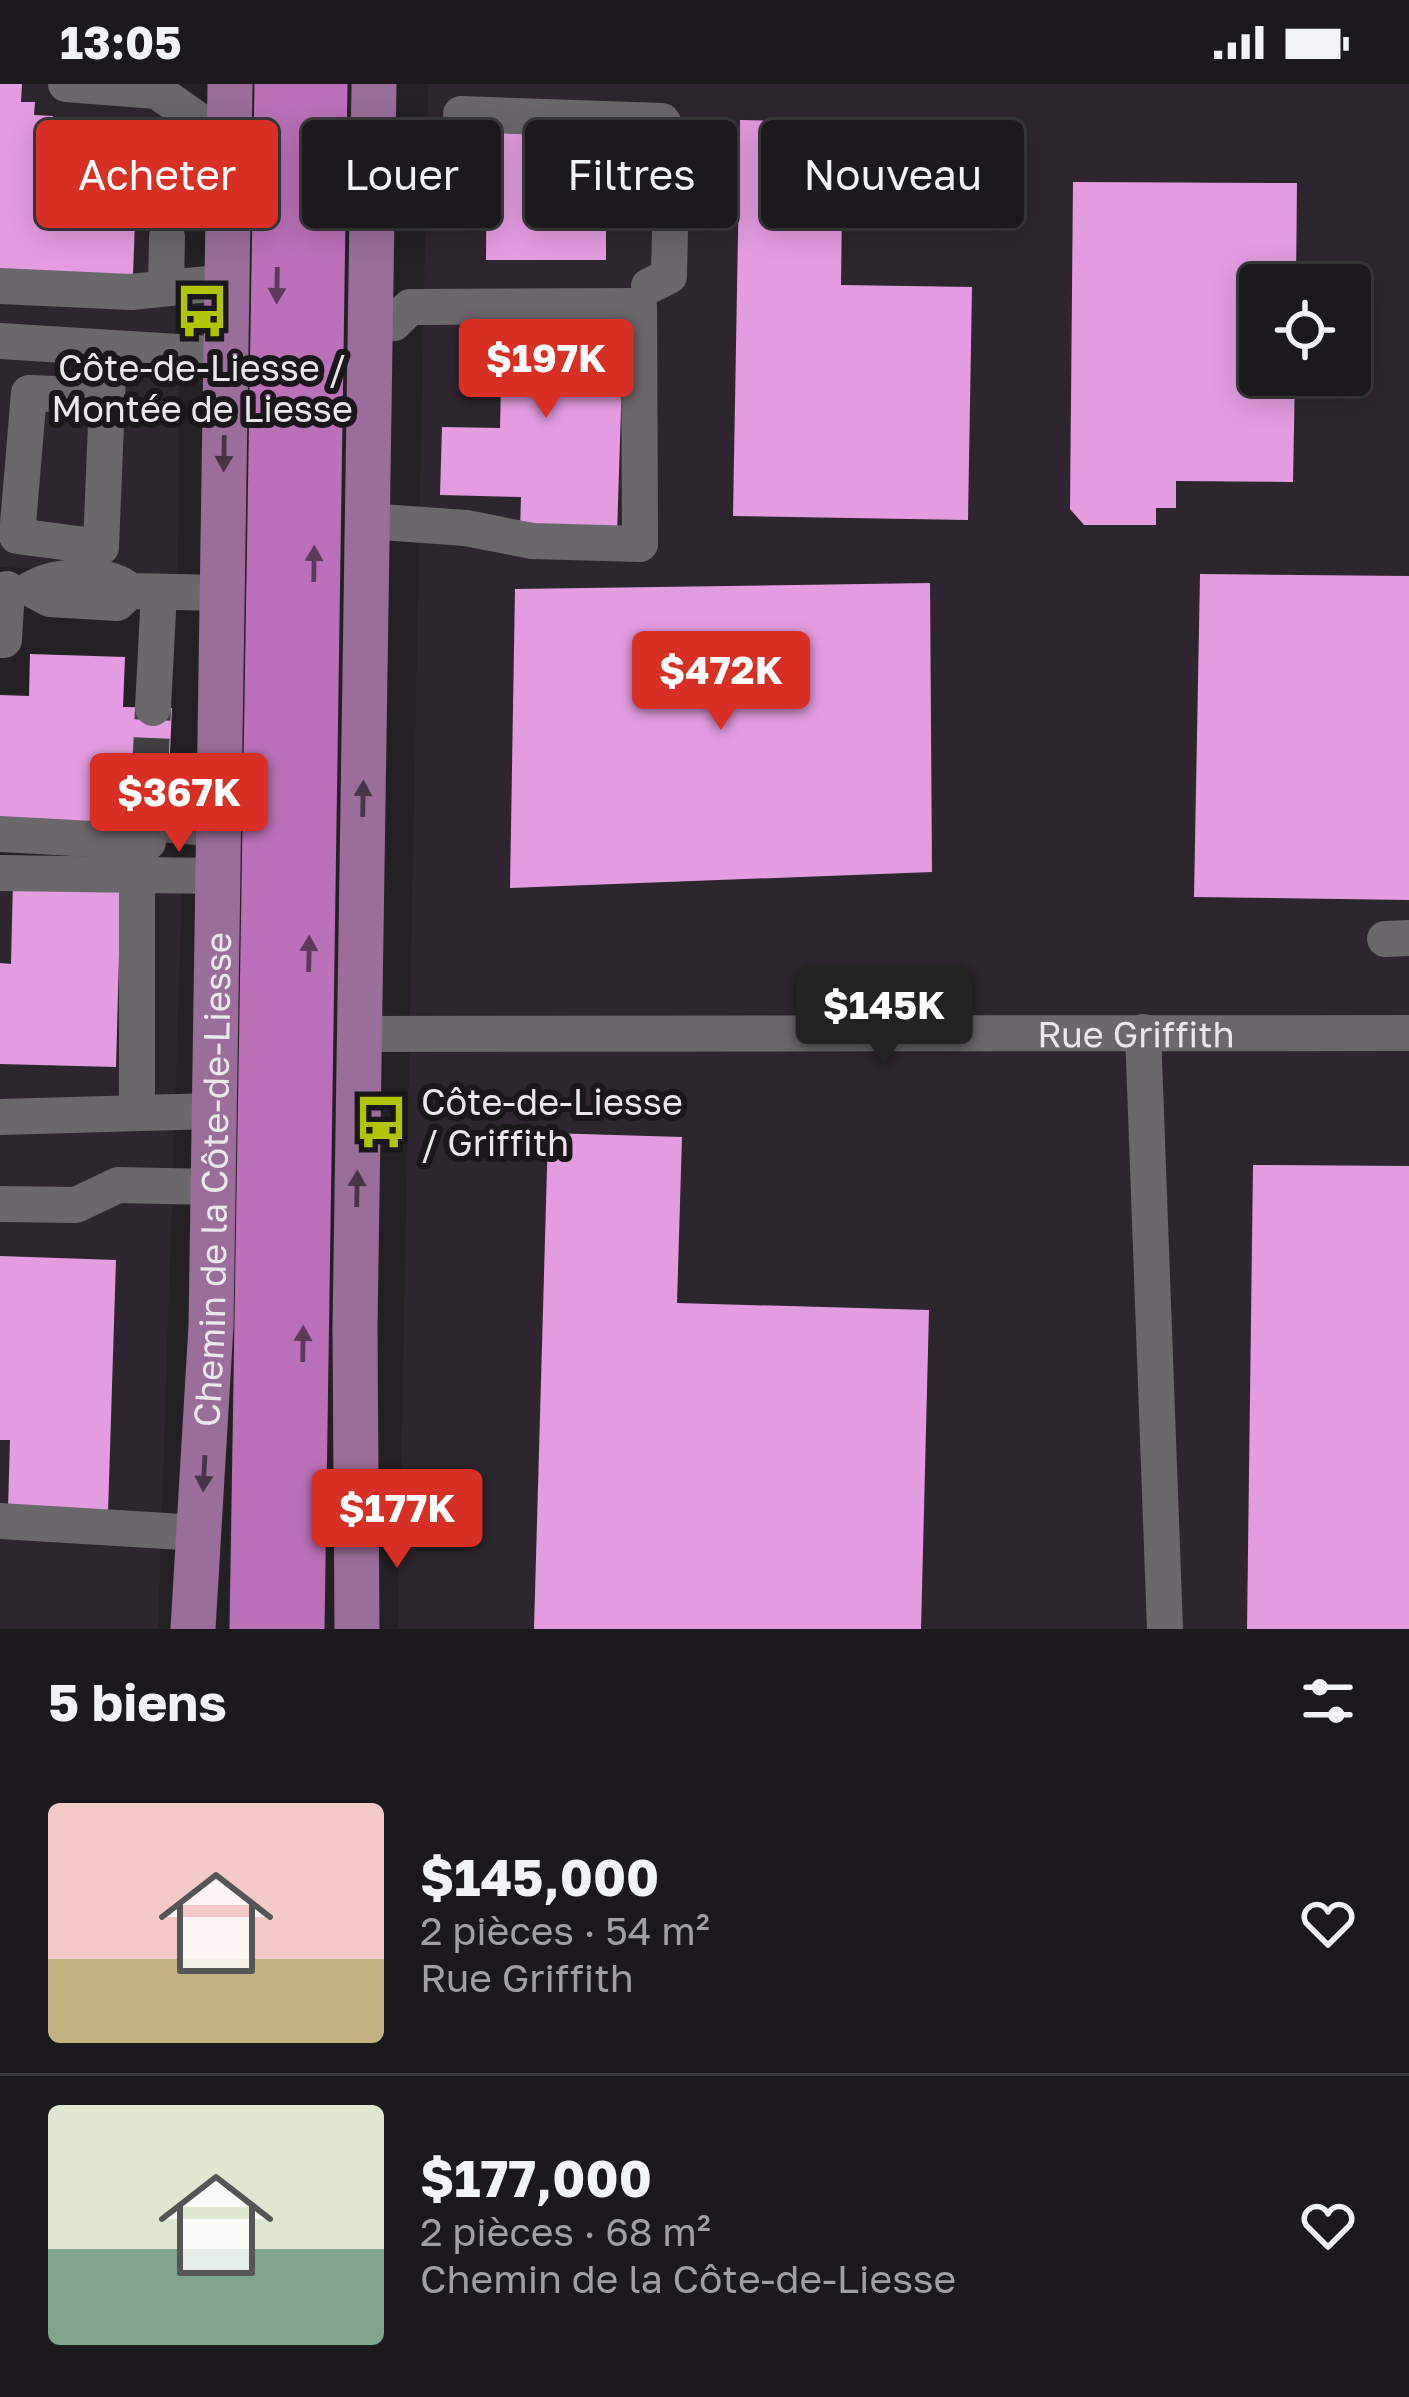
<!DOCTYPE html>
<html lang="fr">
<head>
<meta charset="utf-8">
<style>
  body { margin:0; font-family:"Golos Text",sans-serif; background:#242224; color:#f1f3f6; height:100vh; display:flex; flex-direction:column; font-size:45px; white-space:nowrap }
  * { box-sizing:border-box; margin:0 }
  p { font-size:39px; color:#a0a0a3 }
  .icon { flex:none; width:66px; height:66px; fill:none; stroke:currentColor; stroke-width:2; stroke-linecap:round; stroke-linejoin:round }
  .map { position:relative; height:1545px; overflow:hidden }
  .sheet { display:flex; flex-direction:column; background:#1b191b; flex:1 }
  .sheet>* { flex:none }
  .banner { position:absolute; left:36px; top:36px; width:1338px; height:108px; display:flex; gap:24px }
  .fabs { position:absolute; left:1239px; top:180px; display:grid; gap:24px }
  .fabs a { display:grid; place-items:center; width:132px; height:132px; border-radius:12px; background:#1b191b; box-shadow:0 6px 30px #0003,0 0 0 3px #39383a; font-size:60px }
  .price { position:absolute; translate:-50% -102px; padding:0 27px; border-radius:12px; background:#d93025; color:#fff; font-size:39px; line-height:78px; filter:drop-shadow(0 3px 6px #0008) }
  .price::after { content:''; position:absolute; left:50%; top:72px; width:36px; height:27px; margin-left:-18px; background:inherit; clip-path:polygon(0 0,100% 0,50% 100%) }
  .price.selected { background:#222; color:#fff }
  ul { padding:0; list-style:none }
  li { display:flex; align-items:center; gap:36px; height:300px; padding:0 48px }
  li+li { border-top:3px solid #39383a }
  li span { display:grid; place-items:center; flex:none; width:336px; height:240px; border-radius:12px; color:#555 }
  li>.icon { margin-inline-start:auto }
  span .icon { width:144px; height:144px; fill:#fffc; stroke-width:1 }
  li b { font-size:51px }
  h2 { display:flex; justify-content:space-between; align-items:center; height:144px; padding:0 48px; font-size:51px }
  .pill { padding:0 42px; border-radius:12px; background:#1b191b; box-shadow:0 6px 30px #0003,0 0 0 3px #39383a; font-size:42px; line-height:108px }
  .pill.selected { background:#d93025; color:#fff }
  .status { display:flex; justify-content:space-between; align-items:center; height:84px; padding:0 60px; background:#1b191b; direction:ltr }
  .status svg { height:33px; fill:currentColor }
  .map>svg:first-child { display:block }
  .built { fill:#2e262e; fill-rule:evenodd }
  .building { fill:#e39ce2 }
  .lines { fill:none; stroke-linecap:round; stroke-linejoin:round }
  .minor-tunnel { stroke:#423f42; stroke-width:36; stroke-dasharray:36 18; stroke-linecap:butt }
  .minor { stroke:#6b686b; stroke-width:36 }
  .major { stroke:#9a6d9a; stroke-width:45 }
  .highway { stroke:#ba71b9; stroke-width:51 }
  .oneway { fill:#5a3b5a }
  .oneway2 { fill:#473547 }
  .labels { text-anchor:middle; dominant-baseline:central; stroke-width:12; stroke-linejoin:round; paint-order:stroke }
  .poi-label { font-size:36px; fill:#eae8ea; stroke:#1a171a }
  .street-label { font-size:36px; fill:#eae8ea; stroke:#1a171a }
</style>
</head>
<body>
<div class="status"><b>13:05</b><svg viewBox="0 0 49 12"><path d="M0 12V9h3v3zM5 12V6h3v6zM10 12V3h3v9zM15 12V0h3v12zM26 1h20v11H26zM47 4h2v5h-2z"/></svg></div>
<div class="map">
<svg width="1409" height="1545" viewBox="0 0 1409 1545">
  <rect width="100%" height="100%" fill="#242124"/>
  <!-- built -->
  <g class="built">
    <polygon points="0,0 180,0 178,491 0,483"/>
    <path d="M428 0H1409V1545H398ZM1260 201H1350V291H1260Z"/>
    <polygon points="0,771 183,778 158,1545 0,1545"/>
  </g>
  <!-- building -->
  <g class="building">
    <polygon points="0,0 22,0 21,18 35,18 34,31 53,32 52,54 138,57 133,191 0,186"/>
    <polygon points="487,36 606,36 606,176 486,176"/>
    <polygon points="740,36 914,39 913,123 842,122 841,201 972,203 968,436 733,432"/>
    <polygon points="1073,98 1297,99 1296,201 1260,201 1260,291 1295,291 1293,398 1176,397 1176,424 1156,424 1156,441 1084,441 1070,425"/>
    <polygon points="467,227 624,232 617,450 520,447 521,413 440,411 442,343 500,344 501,299 526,300 526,283 466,281"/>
    <polygon points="1200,490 1409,492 1409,816 1194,813"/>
    <polygon points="930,499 932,788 510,804 515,505"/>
    <polygon points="30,570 125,573 123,623 172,624 169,690 116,689 114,746 0,743 0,611 29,612"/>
    <polygon points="13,795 121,798 116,983 0,980 0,879 11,880"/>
    <polygon points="548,1049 682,1053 677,1219 929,1226 921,1545 534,1545"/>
    <polygon points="1253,1081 1409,1082 1409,1545 1247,1545"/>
    <polygon points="0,1172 116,1176 108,1429 8,1426 10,1356 0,1356"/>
  </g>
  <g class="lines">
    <!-- minor-tunnel -->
    <polyline class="minor-tunnel" points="150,690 153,624"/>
    <!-- minor -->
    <g class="minor">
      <polyline points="66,0 157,7 205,41 230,42"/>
      <polyline points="461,30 662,37 672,54 669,192 649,202"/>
      <polyline points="0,202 131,208 227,198"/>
      <polyline points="166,203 167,153"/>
      <polyline points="0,257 226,271"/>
      <polyline points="107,312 29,309 17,452 101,463 109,267"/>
      <polyline points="367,437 466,444 532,457 640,460 639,222 410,223 394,239 370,241"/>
      <path d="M130 507 117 519 50 515 31 505C56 490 108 487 130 507L222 509"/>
      <polyline points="0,556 4,556 7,505"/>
      <polyline points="153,624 159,508"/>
      <polyline points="150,690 148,739 221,745"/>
      <polyline points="0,750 148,758 148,739"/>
      <polyline points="0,789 218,792"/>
      <polyline points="1385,855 1409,854"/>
      <polyline points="1143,948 1165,1545"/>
      <path id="s1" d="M359 950 1409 949"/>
      <polyline points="137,1028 137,791"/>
      <polyline points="0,1033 213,1027"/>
      <polyline points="0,1120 76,1121 118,1101 213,1103"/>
      <polyline points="0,1437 200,1449"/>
    </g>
    <!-- major -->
    <g class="major">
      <path id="s2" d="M193 1545 211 1242 230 0"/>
      <polyline points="357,1545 355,1243 374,0"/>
    </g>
    <!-- highway -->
    <g class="highway">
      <polyline points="255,1545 280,0"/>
      <polyline points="299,1545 322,0"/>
    </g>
  </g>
  <!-- one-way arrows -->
  <defs><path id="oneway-solid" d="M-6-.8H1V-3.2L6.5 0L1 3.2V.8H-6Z" transform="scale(3)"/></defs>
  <g class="oneway">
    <use href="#oneway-solid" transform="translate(277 201) rotate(91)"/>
    <use href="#oneway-solid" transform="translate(314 480) rotate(-89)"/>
    <use href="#oneway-solid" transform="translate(309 870) rotate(-89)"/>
    <use href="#oneway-solid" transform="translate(303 1260) rotate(-89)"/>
  </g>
  <g class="oneway2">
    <use href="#oneway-solid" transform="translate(224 369) rotate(91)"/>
    <use href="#oneway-solid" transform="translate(363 715) rotate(-89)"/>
    <use href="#oneway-solid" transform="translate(357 1105) rotate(-89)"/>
    <use href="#oneway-solid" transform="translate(204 1389) rotate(93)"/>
  </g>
  <!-- icons -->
  <defs>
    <symbol id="bus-bare" viewBox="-9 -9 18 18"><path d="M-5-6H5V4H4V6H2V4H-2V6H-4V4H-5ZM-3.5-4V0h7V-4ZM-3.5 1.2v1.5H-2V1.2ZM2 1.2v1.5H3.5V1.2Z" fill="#b0c502" stroke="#1a171a" stroke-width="2.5" paint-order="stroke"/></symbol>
  </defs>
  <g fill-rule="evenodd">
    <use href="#bus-bare" x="164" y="189" width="76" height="76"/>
    <use href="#bus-bare" x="343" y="1000" width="76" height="76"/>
  </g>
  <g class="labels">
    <!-- poi labels -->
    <g class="poi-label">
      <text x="202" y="283">Côte-de-Liesse /<tspan x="202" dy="41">Montée de Liesse</tspan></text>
      <text x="421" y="1017" text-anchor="start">Côte-de-Liesse<tspan x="421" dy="41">/ Griffith</tspan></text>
    </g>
    <!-- street labels -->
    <g class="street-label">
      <text stroke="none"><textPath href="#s1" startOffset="777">Rue Griffith</textPath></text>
      <text stroke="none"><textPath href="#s2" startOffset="450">Chemin de la Côte-de-Liesse</textPath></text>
    </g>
  </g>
</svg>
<div class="fabs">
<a><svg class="icon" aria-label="locate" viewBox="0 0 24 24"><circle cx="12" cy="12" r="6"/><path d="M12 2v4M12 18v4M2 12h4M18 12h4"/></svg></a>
</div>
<b class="price" style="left:546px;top:337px">$197K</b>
<b class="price" style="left:721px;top:649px">$472K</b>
<b class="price" style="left:179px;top:771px">$367K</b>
<b class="price selected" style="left:884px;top:984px">$145K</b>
<b class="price" style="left:397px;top:1487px">$177K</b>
<div class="banner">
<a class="pill selected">Acheter</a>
<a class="pill">Louer</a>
<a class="pill">Filtres</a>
<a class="pill">Nouveau</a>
</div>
</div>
<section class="sheet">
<h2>5 biens<svg class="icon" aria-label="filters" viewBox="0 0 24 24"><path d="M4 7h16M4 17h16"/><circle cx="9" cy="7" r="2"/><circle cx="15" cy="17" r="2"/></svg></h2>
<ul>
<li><span style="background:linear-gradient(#f6c9c9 65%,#c2b280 0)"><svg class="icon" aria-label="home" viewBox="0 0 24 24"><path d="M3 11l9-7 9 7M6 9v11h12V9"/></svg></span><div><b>$145,000</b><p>2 pièces · 54 m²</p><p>Rue Griffith</p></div><svg class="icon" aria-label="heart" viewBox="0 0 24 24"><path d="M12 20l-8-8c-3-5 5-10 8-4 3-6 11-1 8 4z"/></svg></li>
<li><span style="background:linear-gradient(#dfe7d0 60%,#7fa58c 0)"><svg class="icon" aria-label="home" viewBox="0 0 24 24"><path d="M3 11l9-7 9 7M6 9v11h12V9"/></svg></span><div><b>$177,000</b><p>2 pièces · 68 m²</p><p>Chemin de la Côte-de-Liesse</p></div><svg class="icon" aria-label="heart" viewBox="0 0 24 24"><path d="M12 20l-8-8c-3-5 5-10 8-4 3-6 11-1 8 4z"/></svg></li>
</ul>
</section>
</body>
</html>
